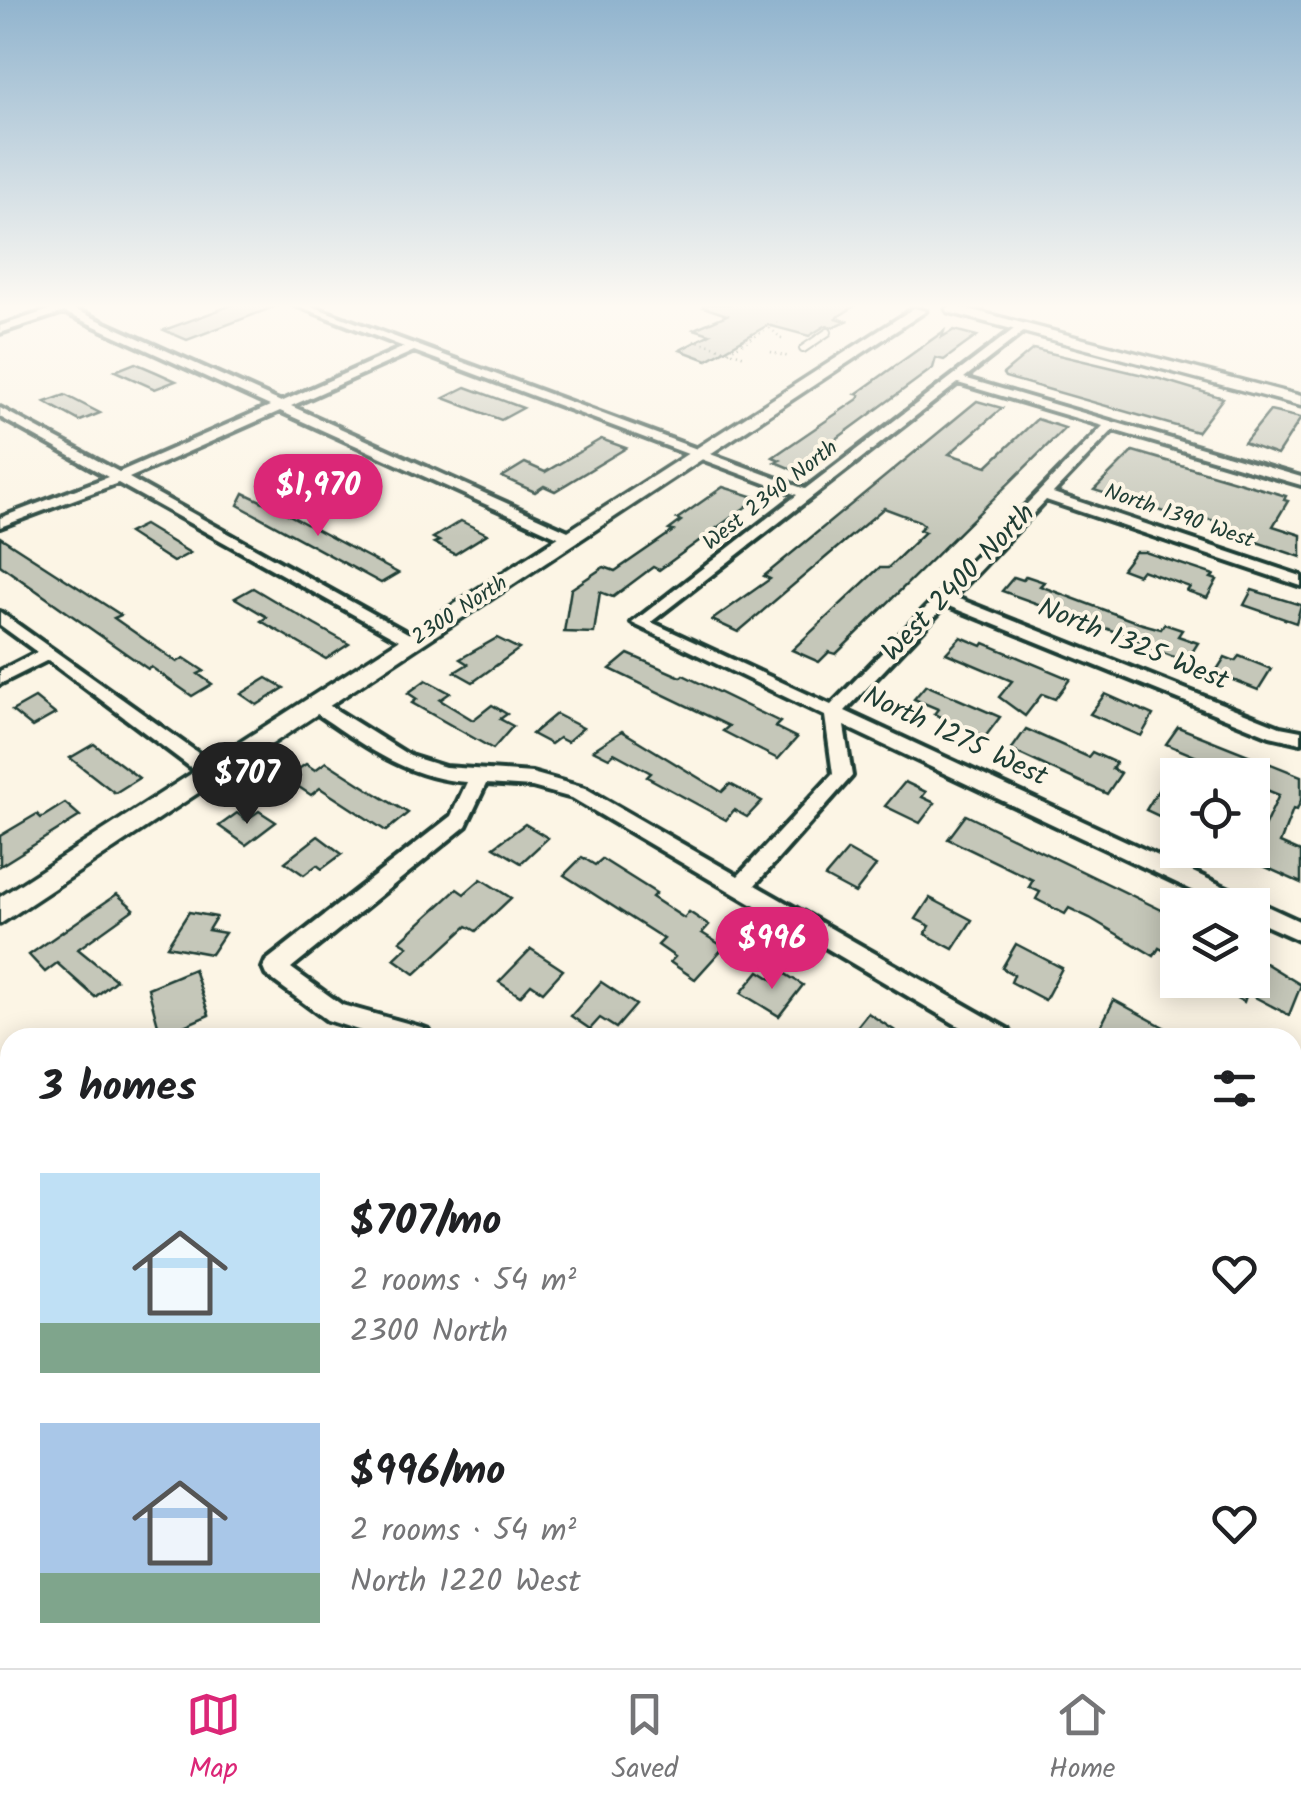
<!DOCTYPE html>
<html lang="en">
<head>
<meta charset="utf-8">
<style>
  body { margin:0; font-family:Kalam,sans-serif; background:#f6f6f6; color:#202124; height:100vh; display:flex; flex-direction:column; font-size:38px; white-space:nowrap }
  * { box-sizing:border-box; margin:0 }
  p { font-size:32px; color:#757577 }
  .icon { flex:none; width:55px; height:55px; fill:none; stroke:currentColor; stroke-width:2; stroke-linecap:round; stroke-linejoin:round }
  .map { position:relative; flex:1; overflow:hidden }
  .sheet { position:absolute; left:0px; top:1028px; width:1302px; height:642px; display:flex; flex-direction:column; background:#fff; border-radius:30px 30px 0 0; box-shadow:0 5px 25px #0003 }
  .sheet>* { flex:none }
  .tools { position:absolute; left:1160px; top:758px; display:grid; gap:20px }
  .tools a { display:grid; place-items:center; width:110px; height:110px; border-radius:0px; background:#fff; box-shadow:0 5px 25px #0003; font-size:50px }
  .price { position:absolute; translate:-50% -85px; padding:0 22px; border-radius:35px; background:#db2777; color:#fff; font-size:32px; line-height:65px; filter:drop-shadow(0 2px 5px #0008) }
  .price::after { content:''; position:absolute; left:50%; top:60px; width:30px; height:22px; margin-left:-15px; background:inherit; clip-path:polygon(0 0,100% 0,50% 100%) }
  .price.current { background:#222; color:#fff }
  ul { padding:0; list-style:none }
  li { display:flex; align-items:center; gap:30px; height:250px; padding:0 40px }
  li span { display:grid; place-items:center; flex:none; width:280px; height:200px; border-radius:0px; color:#555 }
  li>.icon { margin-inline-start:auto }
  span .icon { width:120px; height:120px; fill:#fffc; stroke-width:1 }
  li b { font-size:42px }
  h2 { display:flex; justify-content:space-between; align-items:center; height:120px; padding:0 40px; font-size:42px }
  .tabs { display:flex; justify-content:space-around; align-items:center; height:140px; border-top:2px solid #e0e0e0; background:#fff; font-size:28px; color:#757577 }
  .tabs a { display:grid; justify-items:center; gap:5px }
  .tabs .current { color:#db2777 }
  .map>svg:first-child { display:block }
  .building { fill:#c5c7b9; stroke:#1f3d34; stroke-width:2.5 }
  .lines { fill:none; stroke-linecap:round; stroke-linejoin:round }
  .lane-casing { stroke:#1f3d34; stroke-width:10 }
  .street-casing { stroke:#1f3d34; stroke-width:8 }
  .secondary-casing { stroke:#1f3d34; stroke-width:7 }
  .path { stroke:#1f3d34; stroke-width:2.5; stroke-dasharray:1 4; stroke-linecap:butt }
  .lane { stroke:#fcf5e5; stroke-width:6 }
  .street { fill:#fcf5e5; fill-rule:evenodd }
  .secondary { fill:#fcf5e5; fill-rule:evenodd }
  .labels { text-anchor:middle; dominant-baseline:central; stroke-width:8; stroke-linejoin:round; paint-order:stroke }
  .far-street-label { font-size:22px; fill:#1f3d34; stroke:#fcf5e5 }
  .street-label { font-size:28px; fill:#1f3d34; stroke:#fcf5e5 }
</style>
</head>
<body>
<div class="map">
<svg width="1301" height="1668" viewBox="0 0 1301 1668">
  <rect width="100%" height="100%" fill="#fcf5e5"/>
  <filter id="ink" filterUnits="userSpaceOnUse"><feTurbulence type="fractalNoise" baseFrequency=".01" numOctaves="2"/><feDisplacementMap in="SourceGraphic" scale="20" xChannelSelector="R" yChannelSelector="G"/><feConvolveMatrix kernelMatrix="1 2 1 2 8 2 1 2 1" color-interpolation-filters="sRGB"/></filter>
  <g filter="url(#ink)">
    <!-- building -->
    <g class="building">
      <polygon points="235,304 279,305 187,340 164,330"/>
      <polygon points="704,304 858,304 836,318 847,321 833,327 825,326 809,336 768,325 707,360 680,350 710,334 694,329 727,315 703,307"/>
      <polygon points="954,330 977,336 944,360 936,358 933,368 794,470 775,462 780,460 773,457 858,399 860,395 856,394 944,331 942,337"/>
      <polygon points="1033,349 1160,379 1223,398 1197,432 1005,377 1003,374"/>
      <polygon points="135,363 156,372 176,381 155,389 115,371"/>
      <polygon points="466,387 523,408 501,420 444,398"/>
      <polygon points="65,395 100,413 80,421 45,402"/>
      <polygon points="977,401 1002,408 949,454 987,466 1037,419 1065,428 836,654 829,652 819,662 792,650 879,568 888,568 925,532 919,530 924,525 919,521 884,508 738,632 712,620 770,579 764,576"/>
      <polygon points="1270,411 1301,418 1277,455 1244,443"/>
      <polygon points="601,439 626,448 555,491 544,486 535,492 502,477 525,463 545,472"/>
      <polygon points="1133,451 1286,496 1284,500 1288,501 1273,526 1301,535 1301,557 1221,530 1225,524 1190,514 1187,519 1094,490"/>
      <polygon points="723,487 758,498 659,570 653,567 613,597 600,592 594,633 564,632 571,589 604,567 615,571 673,531 669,530 681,521 677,519"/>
      <polygon points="244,493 278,509 398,573 381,583 238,505"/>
      <polygon points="461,521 487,534 455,554 434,543 439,541 433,538"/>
      <polygon points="144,525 190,553 173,562 128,533"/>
      <polygon points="0,537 121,615 114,618 177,662 184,658 204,671 198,674 212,684 192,696 151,667 148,669 0,565"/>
      <polygon points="1135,552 1145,552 1214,575 1211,578 1217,580 1207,598 1187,591 1190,587 1142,570 1138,575 1122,569"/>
      <polygon points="1026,576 1044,582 1040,586 1139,623 1161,629 1164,624 1182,630 1178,636 1198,643 1186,662 1153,649 1155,646 1002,591 1014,577 1023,580"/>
      <polygon points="253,588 315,625 349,644 326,659 261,621 267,617 235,598"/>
      <polygon points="1252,590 1301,605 1296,623 1244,605"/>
      <polygon points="961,637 982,646 984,643 1070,679 1055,699 1042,694 1025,716 999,697 1012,681 946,653"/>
      <polygon points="497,638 519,649 473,682 455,672 468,664 460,659"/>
      <polygon points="628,654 681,677 683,675 780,722 775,727 797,738 778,759 754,747 723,731 729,726 610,669"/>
      <polygon points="1239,656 1271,669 1258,690 1215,673 1225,657 1235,661"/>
      <polygon points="267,678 284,688 257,705 241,694"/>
      <polygon points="426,680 450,693 440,700 473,720 492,705 507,714 500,719 513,726 493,749 412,703 417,699 408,693"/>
      <polygon points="926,685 1000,717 985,737 934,714 938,709 914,699"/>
      <polygon points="1105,694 1153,715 1141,736 1090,714"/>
      <polygon points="35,698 55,714 32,727 12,711"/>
      <polygon points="556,714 583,728 567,742 559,738 551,744 532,734"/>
      <polygon points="1178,727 1301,776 1301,800 1297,810 1293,809 1280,843 1301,852 1301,883 1252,861 1252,834 1257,824 1264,827 1279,795 1252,784 1252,775 1228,765 1225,769 1166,744"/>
      <polygon points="1026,729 1088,757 1092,752 1116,763 1112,769 1121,773 1107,794 1052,769 1011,750"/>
      <polygon points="622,731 722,792 730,784 762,801 747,817 734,810 726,820 647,777 651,773 614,753 609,758 593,750"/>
      <polygon points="94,744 139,778 115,793 70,758"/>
      <polygon points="326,762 368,789 408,813 386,831 320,788 311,795 285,778 306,764 315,770"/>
      <polygon points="905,782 926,792 922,797 935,803 920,823 885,806"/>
      <polygon points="1160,787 1178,795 1178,825 1146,810"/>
      <polygon points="65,803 80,816 0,866 0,836 37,814 41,818"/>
      <polygon points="259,811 276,822 246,845 219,826 237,813 246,820"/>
      <polygon points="966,815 1178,918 1178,958 1159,948 1154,956 1090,918 1069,908 1065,914 1036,899 1040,892 1029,887 1033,880 948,839"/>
      <polygon points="525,824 548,838 521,863 494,847"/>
      <polygon points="318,836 342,854 322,869 317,865 304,875 285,862"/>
      <polygon points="848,850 876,866 855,893 825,877"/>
      <polygon points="582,857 595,865 602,859 656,893 652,897 684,918 689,912 709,925 702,933 724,947 695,979 670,962 675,957 658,945 664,939 564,875"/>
      <polygon points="481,879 511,898 476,931 467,926 415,974 394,959 408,946 400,941 457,889 464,894"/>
      <polygon points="117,894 134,909 78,949 116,980 95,997 57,963 45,972 29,955"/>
      <polygon points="930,898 972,920 953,949 925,934 930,926 916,919"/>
      <polygon points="189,912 216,917 208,930 225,933 211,954 167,946"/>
      <polygon points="1016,944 1062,968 1045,1000 1011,982 1014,975 1002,968"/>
      <polygon points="531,949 563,970 543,992 531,984 520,996 499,982"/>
      <polygon points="1252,955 1301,985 1289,1015 1247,993 1244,1002 1203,980 1252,980"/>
      <polygon points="194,969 209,1015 161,1036 148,988"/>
      <polygon points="759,971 775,981 782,972 803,985 779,1016 741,993"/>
      <polygon points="601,982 636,1005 616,1028 600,1018 590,1029 571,1016"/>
      <polygon points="1114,1000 1184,1038 1112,1038 1099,1030"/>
      <polygon points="868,1013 906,1038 848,1038"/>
    </g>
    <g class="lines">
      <defs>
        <polyline id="lane" points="803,349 828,332"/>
        <g id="street">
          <path d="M68 304H82L74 309 281 402 404 347 293 304H306L805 489 1018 326H1026V330L964 378 1301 477V485L1113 430 1053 493 1301 576V586L1046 500 954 597 1280 727 1301 731V743L1270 736 946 605 845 711 1301 922V941L1252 919V905H1224L844 726 852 776 755 885 1009 1030 1013 1038H979L572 798 532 787 486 784 466 826 291 968 342 1005 421 1027 429 1030 433 1038H383L327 1020 266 975 263 968 266 961 451 816 467 782C404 778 361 743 310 709L307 705 310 701H322L410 756 445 767 532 773 585 788 738 876 833 774 825 716 632 623 797 495 414 351 291 406 577 535V541H567L280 411 129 478 422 641 420 645H408L118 483 0 527V518L108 477 0 417V408L119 472 270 406 64 312 0 333V326ZM958 383 1103 426 831 705 651 622Z"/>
          <polygon points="0,612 219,768 221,773 219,778 205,778 48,660 0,684 0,671 37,652 0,625"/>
          <polygon points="1292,1201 1301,1204 1301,1233 1292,1229"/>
          <polygon points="1292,1626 1301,1629 1301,1667 1286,1660 1292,1660"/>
          <polygon points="10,1646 10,1660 37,1660 33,1668 0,1668 0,1655"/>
          <polygon points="607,1660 643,1660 639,1668 603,1668"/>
          <polygon points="1215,1660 1251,1660 1248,1668 1212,1668"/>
        </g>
        <g id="secondary">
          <polygon points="953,305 1301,396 1301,406 948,312 946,309"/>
          <polygon points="914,308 926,311 0,924 0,897"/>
        </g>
      </defs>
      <!-- lane casing -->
      <use href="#lane" class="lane-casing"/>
      <!-- street casing -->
      <use href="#street" class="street-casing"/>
      <!-- secondary casing -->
      <use href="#secondary" class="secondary-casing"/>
      <!-- path -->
      <g class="path">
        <polyline points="770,328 783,340"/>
        <polyline points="694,340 745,356"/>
        <polyline points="729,351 780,322"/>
        <polyline points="771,352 789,357"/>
      </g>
      <!-- lane -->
      <use href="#lane" class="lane"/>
      <!-- street -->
      <use href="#street" class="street"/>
      <!-- secondary -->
      <use href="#secondary" class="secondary"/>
    </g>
  </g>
  <!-- sky -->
  <linearGradient id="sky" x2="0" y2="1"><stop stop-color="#91b4ce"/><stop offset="0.57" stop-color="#fefaf3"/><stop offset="1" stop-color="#fefaf3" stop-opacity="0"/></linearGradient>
  <rect width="1301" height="537" fill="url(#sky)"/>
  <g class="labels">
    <!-- far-street labels -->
    <g class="far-street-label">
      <text transform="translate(771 496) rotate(-38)">West 2340 North</text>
      <text transform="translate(1179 517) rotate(19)">North 1390 West</text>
      <text transform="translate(460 611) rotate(-33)">2300 North</text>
    </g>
    <!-- street labels -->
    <g class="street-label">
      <text transform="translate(959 583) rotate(-46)">West 2400 North</text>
      <text transform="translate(1133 645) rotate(22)">North 1325 West</text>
      <text transform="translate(955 737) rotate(25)">North 1275 West</text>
    </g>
  </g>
</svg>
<div class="tools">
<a><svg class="icon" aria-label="locate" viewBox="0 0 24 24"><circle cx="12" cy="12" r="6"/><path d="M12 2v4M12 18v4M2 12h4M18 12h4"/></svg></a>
<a><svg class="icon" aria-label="layers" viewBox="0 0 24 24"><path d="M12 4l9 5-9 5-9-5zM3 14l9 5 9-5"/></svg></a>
</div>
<b class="price" style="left:318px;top:539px">$1,970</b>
<b class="price current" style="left:247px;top:827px">$707</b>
<b class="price" style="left:772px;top:992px">$996</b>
<section class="sheet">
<h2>3 homes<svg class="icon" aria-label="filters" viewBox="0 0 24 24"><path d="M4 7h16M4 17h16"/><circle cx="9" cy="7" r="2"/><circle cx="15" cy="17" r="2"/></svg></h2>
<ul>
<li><span style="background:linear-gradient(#bfe0f5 75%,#7fa58c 0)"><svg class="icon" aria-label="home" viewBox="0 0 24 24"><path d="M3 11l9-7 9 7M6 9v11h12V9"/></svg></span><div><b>$707/mo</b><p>2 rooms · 54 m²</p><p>2300 North</p></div><svg class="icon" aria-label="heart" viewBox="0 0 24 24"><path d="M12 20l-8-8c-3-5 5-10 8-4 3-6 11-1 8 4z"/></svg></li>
<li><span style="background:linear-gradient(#a9c7e8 75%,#7fa58c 0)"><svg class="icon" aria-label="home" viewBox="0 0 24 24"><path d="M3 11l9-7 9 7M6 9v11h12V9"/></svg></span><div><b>$996/mo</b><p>2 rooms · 54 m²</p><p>North 1220 West</p></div><svg class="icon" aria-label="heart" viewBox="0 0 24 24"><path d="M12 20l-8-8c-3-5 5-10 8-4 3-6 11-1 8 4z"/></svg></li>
</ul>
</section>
</div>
<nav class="tabs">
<a class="current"><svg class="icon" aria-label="map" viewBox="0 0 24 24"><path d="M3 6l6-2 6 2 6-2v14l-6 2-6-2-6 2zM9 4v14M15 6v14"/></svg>Map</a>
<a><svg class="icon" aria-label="saved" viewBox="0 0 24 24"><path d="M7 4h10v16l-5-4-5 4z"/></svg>Saved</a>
<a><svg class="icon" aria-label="home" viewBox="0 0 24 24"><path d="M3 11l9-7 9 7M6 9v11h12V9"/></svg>Home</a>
</nav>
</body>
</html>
